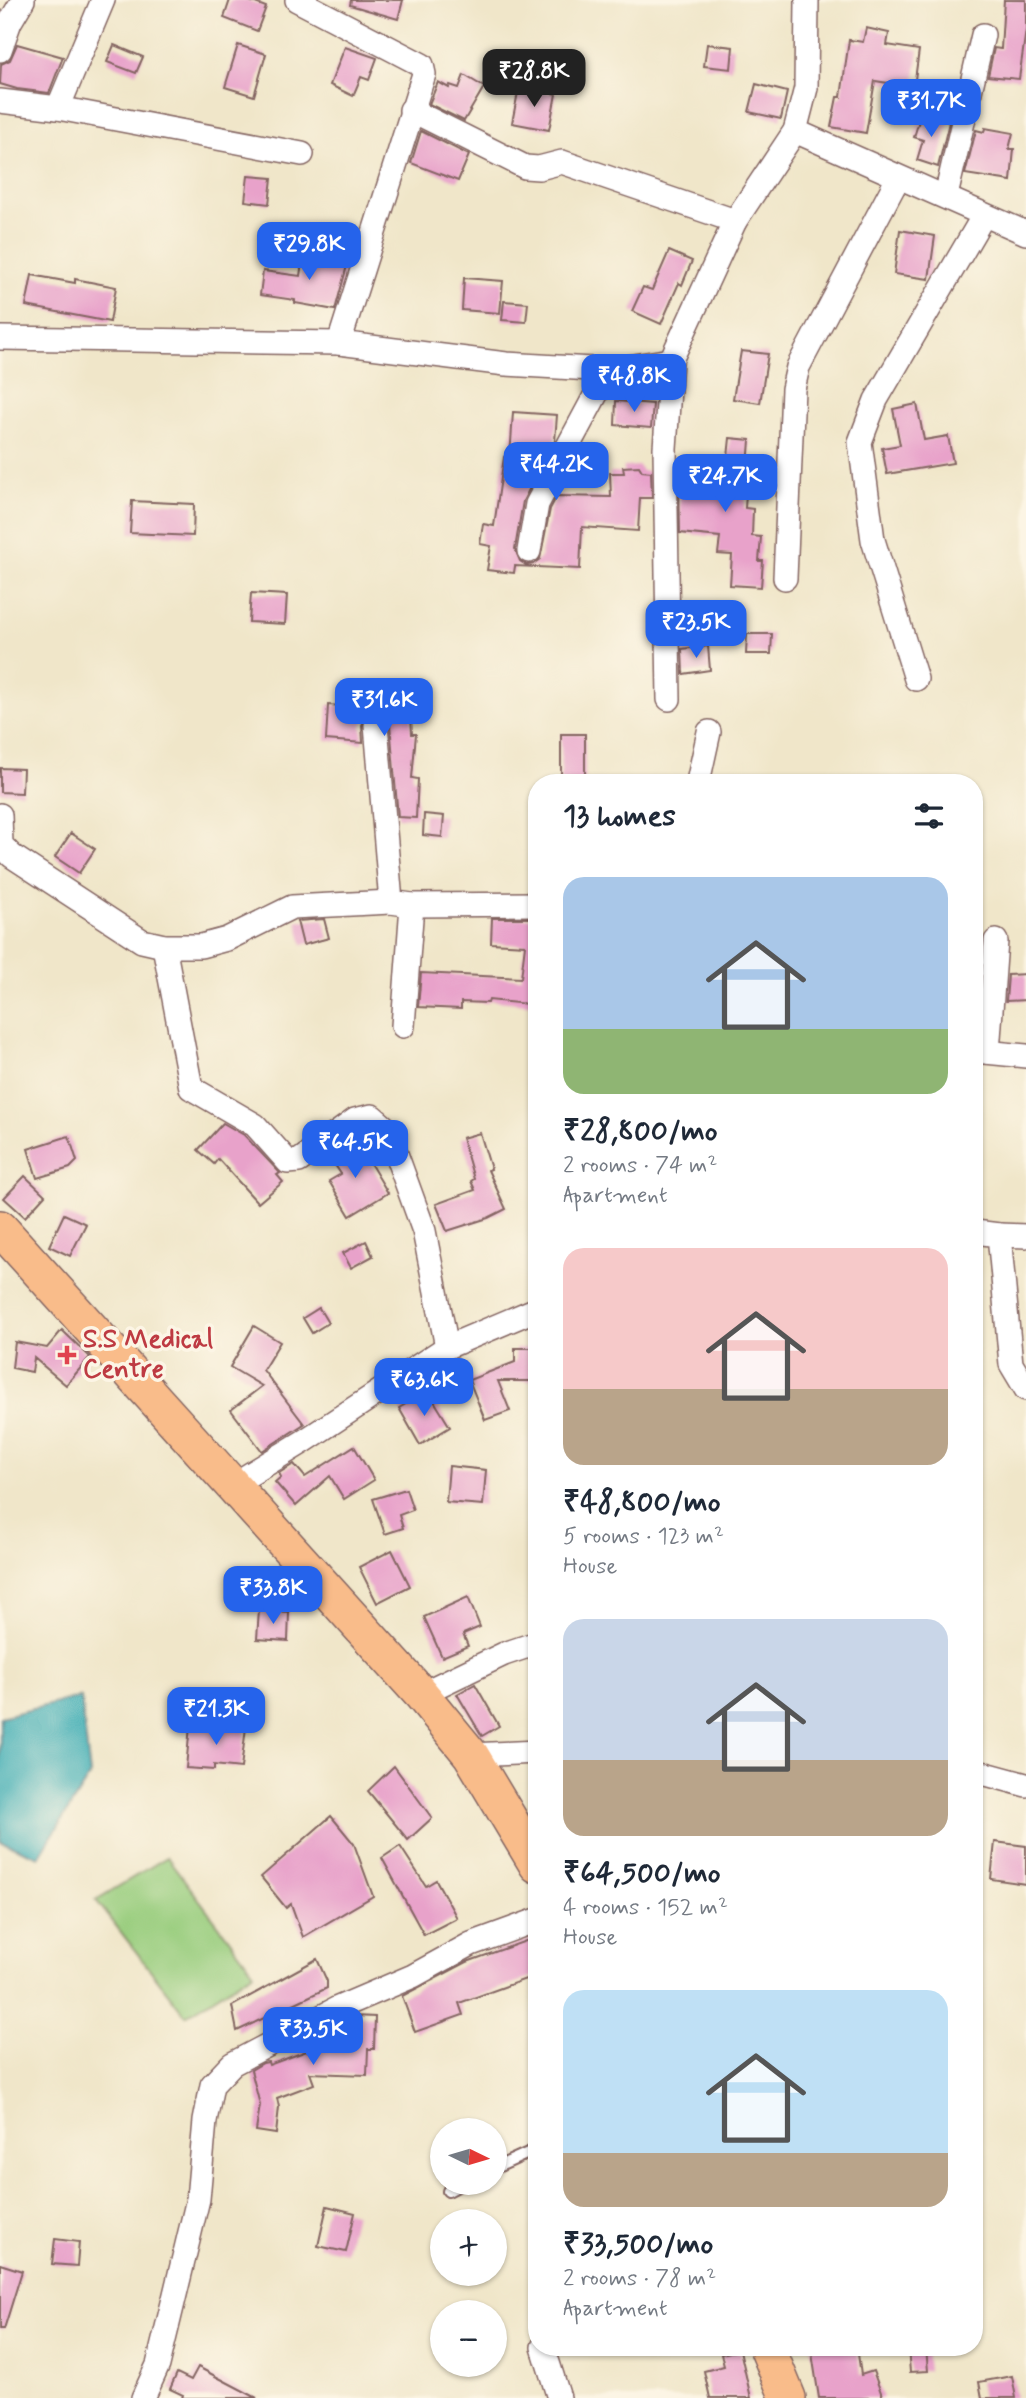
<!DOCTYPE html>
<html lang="en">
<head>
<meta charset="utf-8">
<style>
  body { margin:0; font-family:Mynerve,sans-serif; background:#f2f2f3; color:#1f2937; height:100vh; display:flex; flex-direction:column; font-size:26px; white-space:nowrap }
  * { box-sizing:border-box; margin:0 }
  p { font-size:23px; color:#747a83 }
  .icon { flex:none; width:38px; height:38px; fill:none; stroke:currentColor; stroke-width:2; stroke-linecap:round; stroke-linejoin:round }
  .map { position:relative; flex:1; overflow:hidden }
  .side { position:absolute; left:528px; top:774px; width:455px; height:1582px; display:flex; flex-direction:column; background:#fff; border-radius:28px; box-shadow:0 2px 5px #0004 }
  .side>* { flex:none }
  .needle { width:46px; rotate:95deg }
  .controls { position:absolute; left:430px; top:2118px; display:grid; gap:14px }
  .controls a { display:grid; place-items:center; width:77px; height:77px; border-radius:50%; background:#fff; box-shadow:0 2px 5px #0004; font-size:35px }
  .price { position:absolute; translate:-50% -60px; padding:0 16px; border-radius:14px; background:#2563eb; color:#fff; font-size:23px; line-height:46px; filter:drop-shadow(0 2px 4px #0008) }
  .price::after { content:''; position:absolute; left:50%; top:42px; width:21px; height:16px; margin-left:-10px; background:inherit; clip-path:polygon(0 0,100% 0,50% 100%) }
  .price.selected { background:#222; color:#fff }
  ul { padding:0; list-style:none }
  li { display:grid; align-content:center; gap:14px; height:371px; padding:0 35px }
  li span { display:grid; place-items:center; height:217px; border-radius:21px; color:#555 }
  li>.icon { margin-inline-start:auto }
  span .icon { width:126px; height:126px; fill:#fffc; stroke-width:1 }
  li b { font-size:30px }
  h2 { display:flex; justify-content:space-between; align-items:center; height:84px; padding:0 35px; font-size:30px }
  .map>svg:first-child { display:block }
  .green { fill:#99cd7e; stroke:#727654; stroke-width:2 }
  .water { fill:#3aacb4; stroke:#426670; stroke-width:2 }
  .building { fill:#e8a2ca }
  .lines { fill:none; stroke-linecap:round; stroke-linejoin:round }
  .service-casing { stroke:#846562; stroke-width:14 }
  .minor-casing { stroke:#846562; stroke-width:26 }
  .primary-casing { stroke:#846562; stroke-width:38 }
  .service { stroke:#fff; stroke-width:10 }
  .minor { stroke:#fff; stroke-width:23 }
  .primary { stroke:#f9bc8a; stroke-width:35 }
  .health-dot { fill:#e0444e; stroke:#fcf5e5; stroke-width:2.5 }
  .labels { text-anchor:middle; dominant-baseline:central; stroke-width:7; stroke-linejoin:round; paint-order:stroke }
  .health-label { font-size:26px; font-weight:bold; fill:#be3a42; stroke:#fcf5e5; text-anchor:start }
</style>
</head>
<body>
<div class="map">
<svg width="1026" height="2398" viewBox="0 0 1026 2398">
  <rect width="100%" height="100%" fill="#fcf5e5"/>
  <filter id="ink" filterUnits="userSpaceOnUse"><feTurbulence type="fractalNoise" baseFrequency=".0143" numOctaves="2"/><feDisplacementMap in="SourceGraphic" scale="14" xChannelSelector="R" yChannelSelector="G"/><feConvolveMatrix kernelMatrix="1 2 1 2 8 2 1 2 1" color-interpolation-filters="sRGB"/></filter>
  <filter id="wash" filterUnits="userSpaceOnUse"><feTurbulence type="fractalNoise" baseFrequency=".00686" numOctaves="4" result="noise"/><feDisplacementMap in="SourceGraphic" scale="28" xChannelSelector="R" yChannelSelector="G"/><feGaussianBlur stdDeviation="1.57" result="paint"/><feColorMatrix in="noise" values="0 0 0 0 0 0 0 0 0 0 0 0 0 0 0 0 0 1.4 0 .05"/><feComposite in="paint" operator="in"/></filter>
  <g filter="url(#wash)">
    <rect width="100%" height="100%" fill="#f0e6c9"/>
    <!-- green -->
    <polygon class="green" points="167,1857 254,1972 186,2016 96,1900"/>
    <!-- water -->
    <polygon class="water" points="81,1697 90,1775 39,1857 0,1841 0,1717"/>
    <g id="blocks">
      <!-- building -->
      <g class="building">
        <polygon points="230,0 247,0 266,7 257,31 224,18"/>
        <polygon points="351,0 403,0 398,19 350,5"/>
        <polygon points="1004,0 1026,0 1026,30 1019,79 988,76 994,48 1001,49"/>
        <polygon points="866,28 889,33 887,45 919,50 914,87 875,81 866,133 831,127 837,97 841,97 849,40 863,42"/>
        <polygon points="17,44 63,57 49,93 17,89 0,84 1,64 10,60"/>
        <polygon points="707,44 733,47 731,69 704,66"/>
        <polygon points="114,45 143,57 136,73 107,62"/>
        <polygon points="238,45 266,54 254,96 225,87"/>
        <polygon points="345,47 377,58 369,80 361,77 353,96 330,85"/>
        <polygon points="464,75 484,87 464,121 429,104 438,82 449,88 450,85 459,88"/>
        <polygon points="756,84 787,92 781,119 749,112"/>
        <polygon points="519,87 556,94 549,130 512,123"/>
        <polygon points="921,114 949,122 938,167 917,160 923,140 914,137"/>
        <polygon points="985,128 1013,133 1009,149 1014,149 1011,181 965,174 976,130 984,132"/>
        <polygon points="421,131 469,155 458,181 411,163"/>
        <polygon points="248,176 272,178 269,204 245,201"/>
        <polygon points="900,230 935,236 929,279 894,274"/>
        <polygon points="304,249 320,252 324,257 348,262 335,310 295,303 295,300 260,295 263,271 300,276"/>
        <polygon points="669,251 692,261 682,285 679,283 661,324 632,311 643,287 652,290"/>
        <polygon points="32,275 75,283 75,279 116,287 110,322 26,306"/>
        <polygon points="464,278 503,281 500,313 462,310"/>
        <polygon points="504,301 528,303 526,322 502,320"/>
        <polygon points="741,351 768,354 760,403 733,399"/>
        <polygon points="616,401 653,404 651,428 615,425"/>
        <polygon points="917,404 924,440 948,436 953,463 887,474 882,448 900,445 893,409"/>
        <polygon points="513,412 557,415 555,441 547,456 539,456 536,476 523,501 515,549 520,561 526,565 533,564 540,559 550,509 557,496 611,497 610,473 624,473 623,467 639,466 642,471 651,472 652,498 640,498 638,531 582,527 580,569 515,566 514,573 487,570 491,546 480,544 483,524 494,526 504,457 510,458"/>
        <polygon points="730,438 750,440 745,508 753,509 752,536 761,537 759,561 763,561 761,587 730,585 732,555 718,554 720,537 680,533 679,474 726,476"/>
        <polygon points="132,501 194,504 193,536 130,533"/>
        <polygon points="251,593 287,595 285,624 249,622"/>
        <polygon points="747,634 772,634 771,654 746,654"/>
        <polygon points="708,646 710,670 683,674 682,649"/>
        <polygon points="409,683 412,734 416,734 412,778 418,779 416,818 398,817 390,724 387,717 375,711 368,714 362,725 363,743 326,740 328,705 377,708 376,685"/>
        <rect x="561" y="734" width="24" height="48"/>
        <polygon points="0,768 23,769 22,793 0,792"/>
        <polygon points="424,814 444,816 442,837 423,835"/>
        <polygon points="71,833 95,849 79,873 55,857"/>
        <polygon points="492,918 537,918 537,1005 489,1000 488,1003 461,1002 461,1009 418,1007 421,973 521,978 525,945 491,943"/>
        <polygon points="324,919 329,938 303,945 297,921"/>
        <polygon points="1026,974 1026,1000 1006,1001 1008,975"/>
        <polygon points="223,1123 244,1135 280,1173 277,1175 283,1182 258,1203 218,1159 214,1164 198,1150"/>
        <polygon points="480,1133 491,1169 488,1170 506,1209 488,1218 447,1231 436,1204 475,1190 471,1181 474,1179 462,1138"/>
        <polygon points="69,1136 77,1161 70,1168 37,1178 28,1149"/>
        <polygon points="349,1141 362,1161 367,1158 388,1193 350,1216 329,1181 341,1174 329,1156"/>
        <polygon points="25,1176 45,1195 25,1217 4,1198"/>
        <polygon points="64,1214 86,1224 70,1256 49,1246"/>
        <polygon points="366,1241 373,1256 351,1268 343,1253"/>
        <polygon points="319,1308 328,1323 312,1333 303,1318"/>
        <polygon points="254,1326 280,1342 263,1370 304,1424 262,1451 231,1410 262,1386 230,1367"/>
        <polygon points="62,1330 90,1357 66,1385 34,1358 32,1372 12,1368 15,1342 47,1348"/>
        <polygon points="515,1348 537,1348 537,1381 498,1381 510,1411 485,1420 469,1380 515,1362"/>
        <polygon points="428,1391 450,1427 420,1445 399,1408"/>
        <polygon points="354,1446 374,1480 344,1499 330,1476 296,1506 275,1482 281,1477 279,1473 294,1464 305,1477"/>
        <polygon points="449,1466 486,1470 483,1505 446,1502"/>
        <polygon points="406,1489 413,1510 399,1515 403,1528 385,1534 373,1499"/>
        <polygon points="392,1550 410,1586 377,1603 359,1567"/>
        <polygon points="468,1597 480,1627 463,1634 468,1646 442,1657 424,1617"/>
        <polygon points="259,1610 289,1612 288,1641 257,1639"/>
        <polygon points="475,1684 499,1726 482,1736 457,1694"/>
        <polygon points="221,1724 246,1727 241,1768 214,1765 214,1770 186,1768 190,1726 220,1728"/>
        <polygon points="394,1766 432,1818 408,1840 368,1791"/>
        <polygon points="331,1816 354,1844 373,1896 303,1937 291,1904 286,1908 261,1877"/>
        <polygon points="995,1842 1026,1846 1026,1884 991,1879"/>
        <polygon points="400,1846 426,1886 436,1880 457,1918 424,1935 382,1858"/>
        <polygon points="537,1937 537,1975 459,2003 463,2015 415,2032 402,1996 467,1962"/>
        <polygon points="317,1959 327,1981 327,1988 237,2031 232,2006"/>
        <polygon points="355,2016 375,2017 374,2049 368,2049 367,2075 310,2073 314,2084 277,2098 279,2107 276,2134 256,2131 260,2105 251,2070 263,2063 268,2062 269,2065 323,2045 323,2033 338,2034 338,2024"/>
        <polygon points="327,2206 355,2213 346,2252 318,2246"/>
        <polygon points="55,2239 79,2242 77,2266 52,2264"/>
        <polygon points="0,2264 22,2271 4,2329 0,2329"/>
        <polygon points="811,2347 857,2347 861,2375 873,2371 883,2398 819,2398"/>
        <polygon points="908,2347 926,2347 928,2371 910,2372"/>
        <polygon points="740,2350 751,2398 710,2398 704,2371 724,2366 721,2354"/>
        <polygon points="198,2367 257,2398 182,2398 183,2395 170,2389 177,2373 191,2380"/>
        <polygon points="1012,2376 1016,2398 982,2398 979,2382"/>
      </g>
    </g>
  </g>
  <g filter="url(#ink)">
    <use href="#blocks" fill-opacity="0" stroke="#846562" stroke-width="2"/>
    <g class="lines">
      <defs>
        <g id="service">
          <polyline points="495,2168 537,2149"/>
          <polyline points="448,2191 465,2182"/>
        </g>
        <g id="minor">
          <polyline points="297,0 422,65 424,74 339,343"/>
          <polyline points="0,50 10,22 23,0"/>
          <polyline points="0,101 58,108 302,154"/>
          <polyline points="58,108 103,0"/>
          <polyline points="411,110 525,167 539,168 562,162 735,221"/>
          <polyline points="795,131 1026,233"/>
          <polyline points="946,196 983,35"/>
          <polyline points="0,338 339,343 506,364 609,370 671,360 735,221 795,131 806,88 807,0"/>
          <polyline points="529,551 537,504 609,370"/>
          <polyline points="785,578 793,389 798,367 898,178"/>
          <polyline points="916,679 873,540 860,442 876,400 984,215"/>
          <polyline points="669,699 665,448 671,360"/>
          <polyline points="376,725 391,902 412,905 403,1026"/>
          <polyline points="698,782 709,732"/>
          <polyline points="0,815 1,845 12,856 142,941 164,946 201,946 227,939 292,907 391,902"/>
          <polyline points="412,905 537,904"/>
          <polyline points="164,946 191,1088 255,1125 288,1162 299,1161 355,1120 372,1116 387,1129 424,1231 447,1347"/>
          <polyline points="975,1051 1026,1056"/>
          <polyline points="988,1052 996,941"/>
          <polyline points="975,1232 999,1235 1011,1364 1026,1389"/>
          <polyline points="999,1235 1026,1236"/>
          <polyline points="234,1484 306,1440 447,1347 537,1309"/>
          <polyline points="421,1694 504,1654 537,1643"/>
          <polyline points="471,1755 537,1752"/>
          <polyline points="975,1771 1026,1785"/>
          <polyline points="543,2347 559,2398"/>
          <polyline points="143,2398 158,2365 198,2199 205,2121 212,2085 232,2064 338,2008 413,1976 471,1944 537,1920"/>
        </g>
        <g id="primary">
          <polyline points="0,1228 421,1694 471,1755 537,1865"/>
          <polyline points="767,2347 788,2398"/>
        </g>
      </defs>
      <!-- service casing -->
      <use href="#service" class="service-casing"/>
      <!-- minor casing -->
      <use href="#minor" class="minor-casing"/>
      <!-- primary casing -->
      <use href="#primary" class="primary-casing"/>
      <!-- service -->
      <use href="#service" class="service"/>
      <!-- minor -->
      <use href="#minor" class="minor"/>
      <!-- primary -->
      <use href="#primary" class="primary"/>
    </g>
  </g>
  <!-- markers -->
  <path class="health-dot" d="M63.5 1344.5h7v7h7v7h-7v7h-7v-7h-7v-7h7z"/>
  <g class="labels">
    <!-- health labels -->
    <g class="health-label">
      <text x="83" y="1340">S.S Medical<tspan x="83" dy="30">Centre</tspan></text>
    </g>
  </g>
</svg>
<div class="controls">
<a><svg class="needle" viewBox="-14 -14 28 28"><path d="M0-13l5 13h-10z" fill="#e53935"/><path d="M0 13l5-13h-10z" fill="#747a83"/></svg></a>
<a>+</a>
<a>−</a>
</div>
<b class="price selected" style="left:534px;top:109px">₹28.8K</b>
<b class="price" style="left:931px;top:139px">₹31.7K</b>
<b class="price" style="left:309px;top:282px">₹29.8K</b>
<b class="price" style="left:634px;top:414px">₹48.8K</b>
<b class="price" style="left:556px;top:502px">₹44.2K</b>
<b class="price" style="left:725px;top:514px">₹24.7K</b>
<b class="price" style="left:696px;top:660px">₹23.5K</b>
<b class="price" style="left:384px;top:738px">₹31.6K</b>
<b class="price" style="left:355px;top:1180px">₹64.5K</b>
<b class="price" style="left:424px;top:1418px">₹63.6K</b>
<b class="price" style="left:273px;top:1626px">₹33.8K</b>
<b class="price" style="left:216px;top:1747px">₹21.3K</b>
<b class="price" style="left:313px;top:2067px">₹33.5K</b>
<section class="side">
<h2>13 homes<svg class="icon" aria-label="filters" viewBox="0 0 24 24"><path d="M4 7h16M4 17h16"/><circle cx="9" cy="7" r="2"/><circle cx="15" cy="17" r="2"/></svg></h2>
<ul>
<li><span style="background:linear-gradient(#a9c7e8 70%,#8fb573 0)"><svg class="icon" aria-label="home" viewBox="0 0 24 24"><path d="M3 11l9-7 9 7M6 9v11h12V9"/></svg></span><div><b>₹28,800/mo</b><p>2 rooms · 74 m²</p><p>Apartment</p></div></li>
<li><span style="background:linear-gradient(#f6c9c9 65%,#b9a48a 0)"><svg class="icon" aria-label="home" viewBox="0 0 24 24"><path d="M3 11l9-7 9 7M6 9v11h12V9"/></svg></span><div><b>₹48,800/mo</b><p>5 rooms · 123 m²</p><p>House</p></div></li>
<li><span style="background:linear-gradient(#c9d6e8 65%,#b9a48a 0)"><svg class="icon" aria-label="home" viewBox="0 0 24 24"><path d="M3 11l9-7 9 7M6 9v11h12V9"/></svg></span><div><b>₹64,500/mo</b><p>4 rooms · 152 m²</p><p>House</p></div></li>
<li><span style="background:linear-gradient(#bfe0f5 75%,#b9a48a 0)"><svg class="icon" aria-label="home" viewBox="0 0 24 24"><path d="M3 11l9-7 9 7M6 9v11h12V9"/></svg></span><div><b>₹33,500/mo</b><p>2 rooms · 78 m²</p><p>Apartment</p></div></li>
</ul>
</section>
</div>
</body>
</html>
